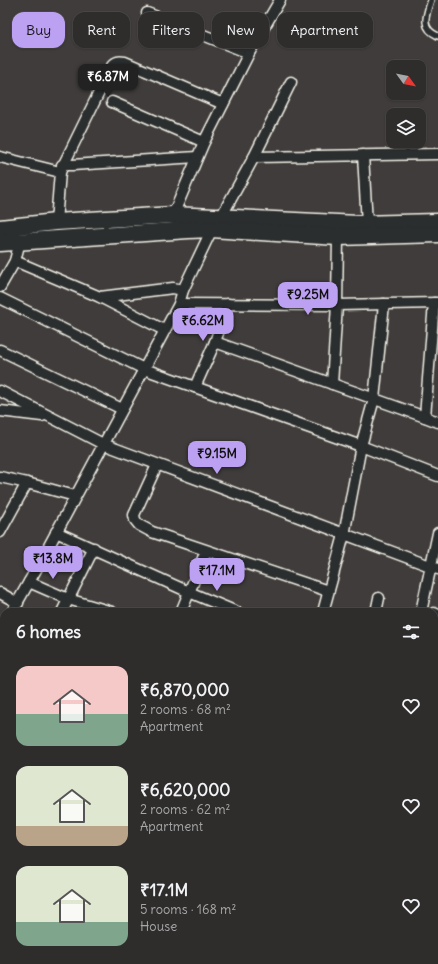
<!DOCTYPE html>
<html lang="en">
<head>
<meta charset="utf-8">
<style>
  body { margin:0; font-family:Delius,sans-serif; background:#3b3938; color:#f1f3f6; height:100vh; display:flex; flex-direction:column; font-size:15px; white-space:nowrap }
  * { box-sizing:border-box; margin:0 }
  p { font-size:13px; color:#a7a8a9 }
  .icon { flex:none; width:22px; height:22px; fill:none; stroke:currentColor; stroke-width:2; stroke-linecap:round; stroke-linejoin:round }
  .map { position:relative; flex:1; overflow:hidden }
  .details { position:absolute; left:0px; top:608px; width:438px; height:356px; display:flex; flex-direction:column; background:#2f2d2c; border-radius:12px 12px 0 0; box-shadow:0 1px 3px #0004,0 0 0 1px #4a4948 }
  .details>* { flex:none }
  .hud { position:absolute; left:12px; top:12px; width:414px; height:36px; display:flex; gap:8px }
  .needle { width:26px; rotate:123deg }
  .fabs { position:absolute; left:386px; top:60px; display:grid; gap:8px }
  .fabs a { display:grid; place-items:center; width:40px; height:40px; border-radius:8px; background:#2f2d2c; box-shadow:0 1px 3px #0004,0 0 0 1px #4a4948; font-size:20px }
  .price { position:absolute; translate:-50% -34px; padding:0 9px; border-radius:8px; background:#bca0f2; color:#111; font-size:13px; line-height:26px; filter:drop-shadow(0 1px 2px #0008) }
  .price::after { content:''; position:absolute; left:50%; top:24px; width:12px; height:9px; margin-left:-6px; background:inherit; clip-path:polygon(0 0,100% 0,50% 100%) }
  .price.selected { background:#222; color:#fff }
  ul { padding:0; list-style:none }
  li { display:flex; align-items:center; gap:12px; height:100px; padding:0 16px }
  li span { display:grid; place-items:center; flex:none; width:112px; height:80px; border-radius:12px; color:#555 }
  li>.icon { margin-inline-start:auto }
  span .icon { width:48px; height:48px; fill:#fffc; stroke-width:1 }
  li b { font-size:17px }
  h2 { display:flex; justify-content:space-between; align-items:center; height:48px; padding:0 16px; font-size:17px }
  .chip { padding:0 14px; border-radius:12px; background:#2f2d2c; box-shadow:0 1px 3px #0004,0 0 0 1px #4a4948; font-size:14px; line-height:36px }
  .chip.selected { background:#bca0f2; color:#111 }
  .map>svg:first-child { display:block }
  .lines { fill:none; stroke-linecap:round; stroke-linejoin:round }
  .lane-casing { stroke:#f4f1e8; stroke-width:8 }
  .street-casing { stroke:#f4f1e8; stroke-width:13 }
  .primary-casing { stroke:#f4f1e8; stroke-width:19 }
  .lane { stroke:#2a2d2e; stroke-width:5 }
  .street { stroke:#2a2d2e; stroke-width:10 }
  .primary { stroke:#2a2d2e; stroke-width:16 }
</style>
</head>
<body>
<div class="map">
<svg width="438" height="964" viewBox="0 0 438 964">
  <rect width="100%" height="100%" fill="#3f3c3b"/>
  <filter id="ink" filterUnits="userSpaceOnUse"><feTurbulence type="fractalNoise" baseFrequency=".025" numOctaves="2"/><feDisplacementMap in="SourceGraphic" scale="8" xChannelSelector="R" yChannelSelector="G"/><feConvolveMatrix kernelMatrix="1 2 1 2 8 2 1 2 1" color-interpolation-filters="sRGB"/></filter>
  <g filter="url(#ink)">
    <g class="lines">
      <defs>
        <path id="lane" d="M431 0C426 15 420 28 438 36"/>
        <g id="street">
          <polyline points="147,13 249,53"/>
          <polyline points="112,102 204,142"/>
          <polyline points="363,155 367,224"/>
          <polyline points="0,157 60,172"/>
          <polyline points="254,157 438,154"/>
          <polyline points="62,165 72,165 197,157"/>
          <polyline points="173,215 204,142 249,53 280,0"/>
          <polyline points="221,217 254,157 291,82"/>
          <path d="M56 222 60 172 112 66C116 61 119 61 125 62L223 104"/>
          <polyline points="15,261 100,297 164,330"/>
          <polyline points="0,287 15,261 20,241"/>
          <polyline points="100,297 173,288 183,290"/>
          <polyline points="0,298 144,369 361,446 438,476"/>
          <polyline points="434,303 425,417 438,422"/>
          <polyline points="179,304 337,305 438,303"/>
          <polyline points="215,342 425,417"/>
          <polyline points="0,350 122,409"/>
          <polyline points="332,384 337,305 338,237"/>
          <polyline points="195,387 215,342 228,304"/>
          <polyline points="0,391 103,444 438,569"/>
          <polyline points="0,411 42,416"/>
          <polyline points="157,465 134,515 135,520 139,525 152,532 328,591"/>
          <polyline points="0,477 27,483 75,496"/>
          <polyline points="0,532 27,483"/>
          <polyline points="56,532 189,592 237,612"/>
          <polyline points="29,582 68,599 112,612"/>
          <polyline points="0,593 18,603"/>
          <polyline points="12,612 42,559 179,304 183,290 212,229"/>
          <polyline points="62,612 94,548"/>
          <polyline points="181,612 206,551"/>
          <polyline points="323,612 344,535 361,446 374,399 384,304"/>
          <polyline points="376,612 379,598"/>
          <polyline points="421,612 438,533"/>
          <polyline points="434,613 438,615"/>
          <polyline points="0,630 4,624"/>
          <polyline points="0,639 4,641"/>
          <polyline points="0,742 4,734"/>
          <polyline points="434,791 438,793 434,810"/>
          <polyline points="0,815 4,817"/>
          <polyline points="0,877 4,879"/>
          <polyline points="434,914 438,915"/>
          <polyline points="82,960 89,964"/>
          <polyline points="225,960 226,964"/>
          <polyline points="387,960 396,964"/>
          <polyline points="96,964 96,960"/>
          <polyline points="263,964 264,960"/>
          <polyline points="339,964 341,960"/>
        </g>
        <g id="primary">
          <polyline points="0,228 56,222 173,215 358,224 438,222"/>
          <polyline points="0,243 188,230 212,229 338,237 438,234"/>
        </g>
      </defs>
      <!-- lane casing -->
      <use href="#lane" class="lane-casing"/>
      <!-- street casing -->
      <use href="#street" class="street-casing"/>
      <!-- primary casing -->
      <use href="#primary" class="primary-casing"/>
      <!-- lane -->
      <use href="#lane" class="lane"/>
      <!-- street -->
      <use href="#street" class="street"/>
      <!-- primary -->
      <use href="#primary" class="primary"/>
    </g>
  </g>
</svg>
<div class="fabs">
<a><svg class="needle" viewBox="-14 -14 28 28"><path d="M0-13l5 13h-10z" fill="#e53935"/><path d="M0 13l5-13h-10z" fill="#a7a8a9"/></svg></a>
<a><svg class="icon" aria-label="layers" viewBox="0 0 24 24"><path d="M12 4l9 5-9 5-9-5zM3 14l9 5 9-5"/></svg></a>
</div>
<b class="price selected" style="left:108px;top:98px">₹6.87M</b>
<b class="price" style="left:308px;top:316px">₹9.25M</b>
<b class="price" style="left:203px;top:342px">₹6.62M</b>
<b class="price" style="left:217px;top:475px">₹9.15M</b>
<b class="price" style="left:53px;top:580px">₹13.8M</b>
<b class="price" style="left:217px;top:592px">₹17.1M</b>
<div class="hud">
<a class="chip selected">Buy</a>
<a class="chip">Rent</a>
<a class="chip">Filters</a>
<a class="chip">New</a>
<a class="chip">Apartment</a>
</div>
<section class="details">
<h2>6 homes<svg class="icon" aria-label="filters" viewBox="0 0 24 24"><path d="M4 7h16M4 17h16"/><circle cx="9" cy="7" r="2"/><circle cx="15" cy="17" r="2"/></svg></h2>
<ul>
<li><span style="background:linear-gradient(#f6c9c9 60%,#7fa58c 0)"><svg class="icon" aria-label="home" viewBox="0 0 24 24"><path d="M3 11l9-7 9 7M6 9v11h12V9"/></svg></span><div><b>₹6,870,000</b><p>2 rooms · 68 m²</p><p>Apartment</p></div><svg class="icon" aria-label="heart" viewBox="0 0 24 24"><path d="M12 20l-8-8c-3-5 5-10 8-4 3-6 11-1 8 4z"/></svg></li>
<li><span style="background:linear-gradient(#dfe7d0 75%,#b9a48a 0)"><svg class="icon" aria-label="home" viewBox="0 0 24 24"><path d="M3 11l9-7 9 7M6 9v11h12V9"/></svg></span><div><b>₹6,620,000</b><p>2 rooms · 62 m²</p><p>Apartment</p></div><svg class="icon" aria-label="heart" viewBox="0 0 24 24"><path d="M12 20l-8-8c-3-5 5-10 8-4 3-6 11-1 8 4z"/></svg></li>
<li><span style="background:linear-gradient(#dfe7d0 70%,#7fa58c 0)"><svg class="icon" aria-label="home" viewBox="0 0 24 24"><path d="M3 11l9-7 9 7M6 9v11h12V9"/></svg></span><div><b>₹17.1M</b><p>5 rooms · 168 m²</p><p>House</p></div><svg class="icon" aria-label="heart" viewBox="0 0 24 24"><path d="M12 20l-8-8c-3-5 5-10 8-4 3-6 11-1 8 4z"/></svg></li>
</ul>
</section>
</div>
</body>
</html>
